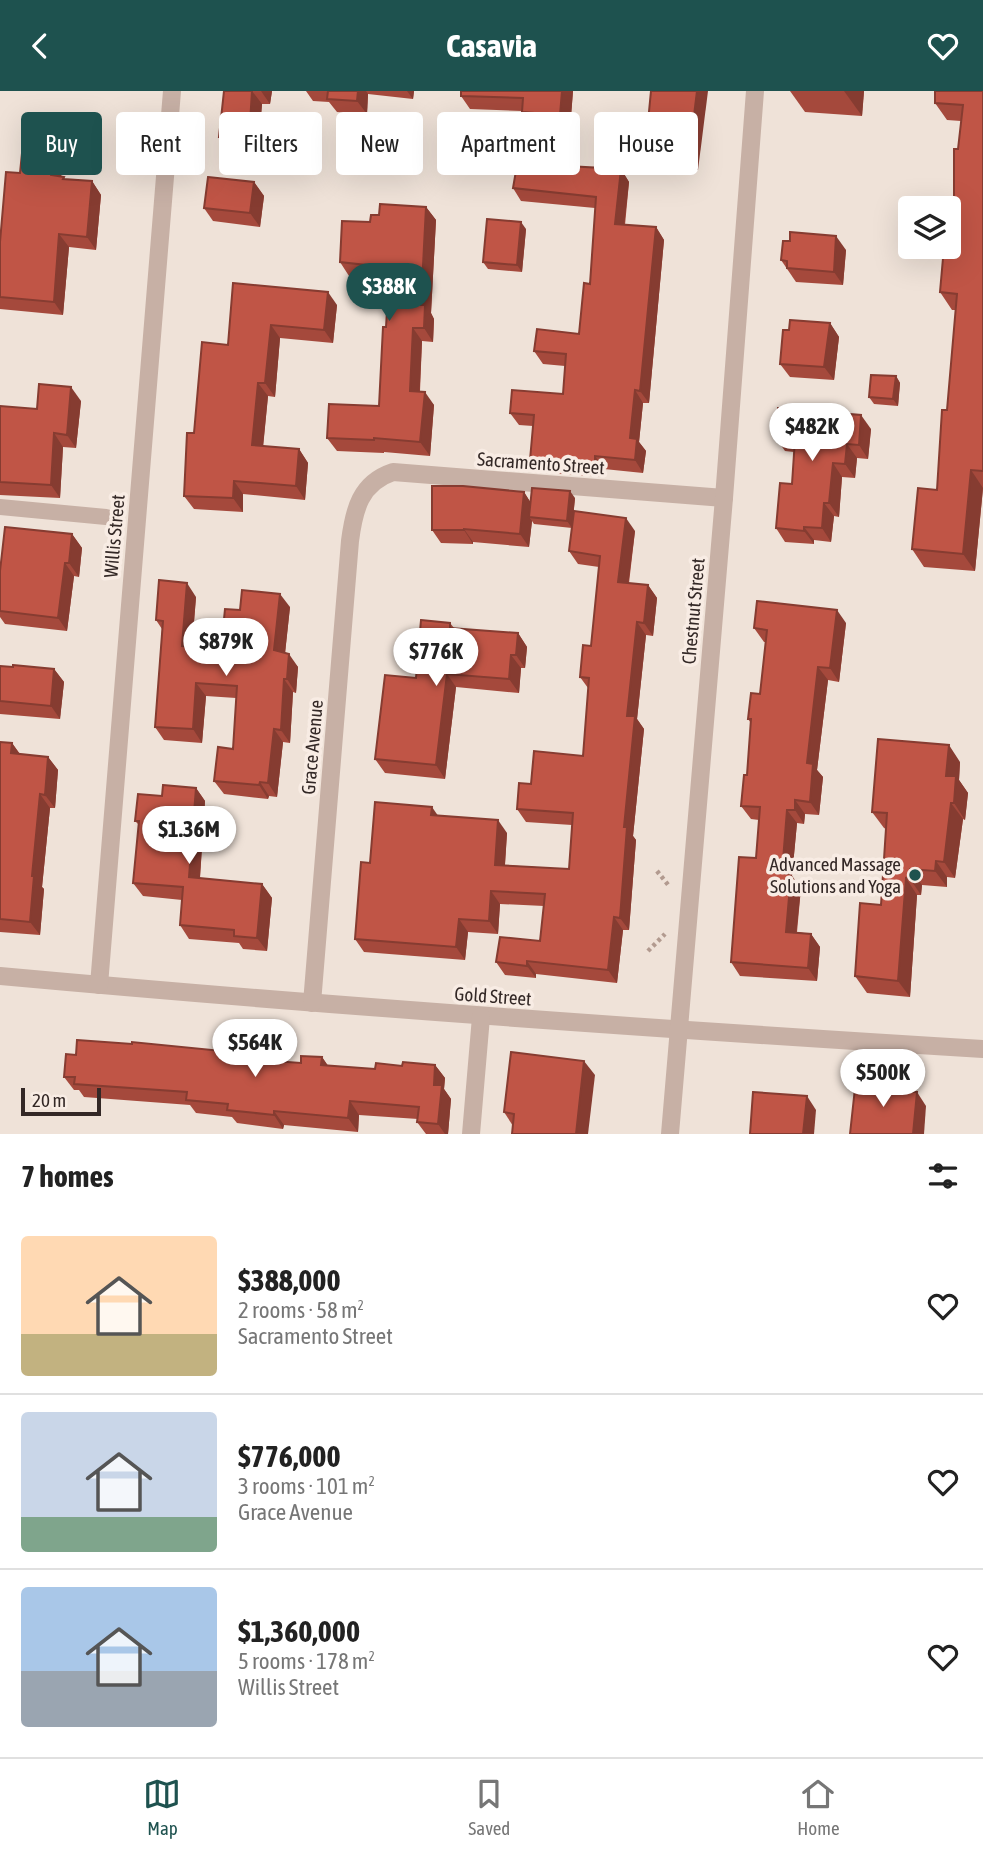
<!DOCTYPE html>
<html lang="en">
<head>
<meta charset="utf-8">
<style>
  body { margin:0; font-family:"Asap Condensed",sans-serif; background:#f2f2f2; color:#222; height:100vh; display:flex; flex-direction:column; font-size:26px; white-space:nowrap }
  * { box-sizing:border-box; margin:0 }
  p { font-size:23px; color:#767676 }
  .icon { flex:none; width:38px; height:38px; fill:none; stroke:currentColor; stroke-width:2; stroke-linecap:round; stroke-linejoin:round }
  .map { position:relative; height:1043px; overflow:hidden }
  .details { display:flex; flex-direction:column; background:#fff; flex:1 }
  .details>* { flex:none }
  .guide { position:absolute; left:21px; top:21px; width:942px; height:63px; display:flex; gap:14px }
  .fabs { position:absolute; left:898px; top:105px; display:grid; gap:14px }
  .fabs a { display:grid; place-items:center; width:63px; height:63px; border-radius:7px; background:#fff; box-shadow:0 7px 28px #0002; font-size:35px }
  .scale { position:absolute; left:21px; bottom:18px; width:80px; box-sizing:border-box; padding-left:7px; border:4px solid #332826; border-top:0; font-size:19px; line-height:24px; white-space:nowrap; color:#332826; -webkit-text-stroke:5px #f8ece4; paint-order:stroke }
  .price { position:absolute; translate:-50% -60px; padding:0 16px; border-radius:24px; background:#fff; color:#222; font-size:23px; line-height:46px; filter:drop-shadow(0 2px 4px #0008) }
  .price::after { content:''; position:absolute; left:50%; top:42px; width:21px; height:16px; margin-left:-10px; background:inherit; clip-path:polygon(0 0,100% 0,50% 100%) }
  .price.active { background:#1e524f; color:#fff }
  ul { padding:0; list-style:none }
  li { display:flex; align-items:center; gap:21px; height:175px; padding:0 21px }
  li+li { border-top:2px solid #e0e0e0 }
  li span { display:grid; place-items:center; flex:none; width:196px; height:140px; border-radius:7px; color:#555 }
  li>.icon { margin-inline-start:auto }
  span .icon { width:84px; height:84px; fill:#fffc; stroke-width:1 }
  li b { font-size:30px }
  h2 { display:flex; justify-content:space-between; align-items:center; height:84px; padding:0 21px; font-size:30px }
  .tag { padding:0 24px; border-radius:7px; background:#fff; box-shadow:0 7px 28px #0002; font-size:24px; line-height:63px }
  .tag.active { background:#1e524f; color:#fff }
  header { display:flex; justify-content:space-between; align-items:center; height:91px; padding:0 21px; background:#1e524f; color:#fff; font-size:32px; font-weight:700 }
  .dock { display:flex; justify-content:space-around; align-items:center; height:98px; border-top:2px solid #e0e0e0; background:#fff; font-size:19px; color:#767676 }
  .dock a { display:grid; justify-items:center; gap:4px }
  .dock .active { color:#1e524f }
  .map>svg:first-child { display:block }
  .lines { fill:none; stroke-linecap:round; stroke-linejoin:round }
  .path { stroke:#b29a8f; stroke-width:4.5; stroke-dasharray:3.5 3.5; stroke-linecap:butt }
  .lane { stroke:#c7b0a5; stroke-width:16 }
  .street { stroke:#c7b0a5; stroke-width:18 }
  .wall { fill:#a5493c }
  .shaded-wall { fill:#863c31 }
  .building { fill:#c05546; stroke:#863c31; stroke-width:2 }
  .poi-dot { fill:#1e524f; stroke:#f8ece4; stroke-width:2.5 }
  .labels { text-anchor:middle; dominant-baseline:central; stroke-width:7; stroke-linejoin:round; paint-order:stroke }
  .street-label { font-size:19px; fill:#332826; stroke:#f8ece4 }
  .poi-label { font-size:19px; fill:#332826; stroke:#f8ece4; text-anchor:end }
</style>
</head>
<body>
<header><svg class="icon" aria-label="back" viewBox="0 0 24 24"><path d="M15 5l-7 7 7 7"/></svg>Casavia<svg class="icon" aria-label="heart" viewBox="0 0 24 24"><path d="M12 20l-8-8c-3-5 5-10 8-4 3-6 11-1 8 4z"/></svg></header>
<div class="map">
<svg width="983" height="1043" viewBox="0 0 983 1043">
  <rect width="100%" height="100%" fill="#efe2d8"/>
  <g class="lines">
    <!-- path -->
    <g class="path">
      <polyline points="657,780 669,795"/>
      <polyline points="648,860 665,843"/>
    </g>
    <!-- lane -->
    <polyline class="lane" points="0,416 106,426"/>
    <!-- street -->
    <g class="street">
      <path d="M0 885C328 915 655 938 983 958"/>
      <polyline points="99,894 172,0"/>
      <path d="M312 912 350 450C354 419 360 392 393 381L724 407"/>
      <polyline points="471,1043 481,926"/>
      <polyline points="670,1043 724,407 755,0"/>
    </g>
  </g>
  <!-- wall -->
  <g class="wall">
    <polygon points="224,0 272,0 270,13 262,13 258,61 228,59 219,46"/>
    <polygon points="306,0 414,0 413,8 368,3 367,23 337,21 329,11 313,10"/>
    <polygon points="461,0 573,0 570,38 531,34 522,20 470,18 461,5"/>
    <polygon points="651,0 698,79 654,76 645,62"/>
    <polygon points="790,0 864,0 862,25 805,21"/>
    <polygon points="983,0 983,397 975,480 924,476 912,458 937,399 947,319 956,219 952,219 940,201 954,138 958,58 961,30 947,29 935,12"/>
    <polygon points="52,65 62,78 61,85 65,88 92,90 101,104 96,159 69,156 63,224 0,218 0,151 20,82"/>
    <polygon points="569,75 621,78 629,91 625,134 656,136 664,149 649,312 643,312 639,351 646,360 643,382 604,378 603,386 539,381 530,369 533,335 519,334 510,322 563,303 565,275 543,273 534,260 579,243 590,193 595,117 521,110 513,97"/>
    <polygon points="254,91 264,105 260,136 213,130 204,117"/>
    <polygon points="426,116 436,129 431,222 434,228 433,251 422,250 420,300 434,314 430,365 384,361 384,362 337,360 327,347 379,315 386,236 388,201 384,200 375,188 349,185 340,171 370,131 379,124"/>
    <polygon points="526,138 522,181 488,178 483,171"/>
    <polygon points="790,150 846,159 843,194 796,191 781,169"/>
    <polygon points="233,192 337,214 333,252 280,247 275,306 268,305 263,355 299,358 308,372 305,409 243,403 243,421 194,418 184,405 194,342 228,254"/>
    <polygon points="830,232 839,246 834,289 790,286 780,273 789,239"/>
    <polygon points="896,285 900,292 898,315 874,313 869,306"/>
    <polygon points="81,310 76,357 63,356 60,407 0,404 0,315 37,318"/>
    <polygon points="871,338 868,368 857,367 855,387 842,386 839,426 834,425 831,451 814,449 814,453 785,451 776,437 792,393 794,361 785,360 776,347"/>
    <polygon points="524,401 530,411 575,407 572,437 534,433 532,430 529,456 473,451 473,453 441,452 432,439"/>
    <polygon points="635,440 629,492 648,494 657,507 653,545 646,544 637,628 644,638 633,745 636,749 629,839 623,839 617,892 536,883 536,887 505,884 496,871 540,850 544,815 500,813 498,843 468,841 465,869 364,861 355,848 370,772 438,725 507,742 505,774 569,778 572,734 526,731 517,718 531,693 583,665 588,597 580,586 591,555 599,476 578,473 569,460"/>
    <polygon points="72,443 82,457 79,486 74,485 67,540 5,533 0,526 0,480"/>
    <polygon points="196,506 192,555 221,558 240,519 290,516 285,562 298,576 296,602 293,601 290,652 283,651 277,706 269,705 268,708 224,703 214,690 233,658 236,607 206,605 202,652 164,649 155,636 162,538 156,529"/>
    <polygon points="450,532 454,537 518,542 527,556 525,577 521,577 519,602 456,596 445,688 385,682 375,668 416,587"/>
    <polygon points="846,532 839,591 828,589 817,679 823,686 819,724 805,723 804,733 797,732 792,785 801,797 797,841 811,843 820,856 817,890 740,885 731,871 756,767 759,729 751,728 741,715 747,684 751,632 748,628 760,603 766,551 764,551 754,537"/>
    <polygon points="0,575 54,578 64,591 60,628 0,623"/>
    <polygon points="0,651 12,652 20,663 48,666 58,679 55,717 50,717 42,796 44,798 40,844 0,841"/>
    <polygon points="960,671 959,689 968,702 965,729 963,728 955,787 947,786 947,796 922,794 921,804 917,804 910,906 867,902 855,885 881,814 886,738 884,737 872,721"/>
    <polygon points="196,697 205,710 200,787 262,793 272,807 267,860 243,858 239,852 189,848 180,834 182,809 143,805 133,792 139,734 135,730 162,705"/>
    <polygon points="322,966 328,975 375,978 402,975 435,974 445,987 444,998 451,1008 448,1043 426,1043 417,1031 418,1028 359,1024 358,1041 284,1034 283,1038 237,1032 232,1026 196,1022 190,1014 84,1006 79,999 74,999 64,986 265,970 301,972"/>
    <polygon points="595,984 513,1035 504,1021"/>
  </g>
  <!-- shaded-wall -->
  <g class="shaded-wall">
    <polygon points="252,0 262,13 258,61 249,48"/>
    <polygon points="261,0 272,0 270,13"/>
    <polygon points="358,0 366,0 368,3 367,23 357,10"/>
    <polygon points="407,0 414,0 413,8"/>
    <polygon points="562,0 573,0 570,38 560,24"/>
    <polygon points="697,0 708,0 698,79 689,65"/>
    <polygon points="844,0 864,0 862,25"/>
    <polygon points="52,65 62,78 60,98 51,84"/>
    <polygon points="621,78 629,91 623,145 615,133"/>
    <polygon points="92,90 101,104 96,159 87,146"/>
    <polygon points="254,91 264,105 260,136 250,122"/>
    <polygon points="426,116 436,129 431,222 434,228 433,251 424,237 421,214"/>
    <polygon points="521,131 526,138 522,181 517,174"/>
    <polygon points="656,136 664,149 649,312 640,300"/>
    <polygon points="59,143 69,156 63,224 54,211"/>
    <polygon points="836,145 846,159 843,194 834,181"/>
    <polygon points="328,201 337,214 333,252 324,239"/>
    <polygon points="830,232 839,246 834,289 824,276"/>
    <polygon points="271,234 280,247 275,306 265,292"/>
    <polygon points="413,237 422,250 419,313 410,300"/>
    <polygon points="896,285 900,292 898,315 893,308"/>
    <polygon points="258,292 268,305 262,367 252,354"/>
    <polygon points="71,296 81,310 76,357 67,344"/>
    <polygon points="635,299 643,312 639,351 646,360 643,382 635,369 630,347"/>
    <polygon points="425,301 434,314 430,365 420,351"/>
    <polygon points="861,324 871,338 868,368 859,354"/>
    <polygon points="54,342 63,356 60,407 51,394"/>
    <polygon points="847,353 857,367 855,387 845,373"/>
    <polygon points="299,358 308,372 305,409 296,395"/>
    <polygon points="595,365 604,378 603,386 595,374"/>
    <polygon points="833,372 842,386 839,426 829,412"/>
    <polygon points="971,379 983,397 975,480 963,463"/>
    <polygon points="234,390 243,403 243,421 233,407"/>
    <polygon points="570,400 575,407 572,437 567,430"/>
    <polygon points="524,401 533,415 529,426 532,430 529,456 520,443"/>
    <polygon points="824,412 834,425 831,451 822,437"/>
    <polygon points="626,427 635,440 627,503 618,491"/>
    <polygon points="804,436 814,449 814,453 804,440"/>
    <polygon points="464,438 473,451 473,453 464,439"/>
    <polygon points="72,443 82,457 79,486 69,472"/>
    <polygon points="65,472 74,485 67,540 58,527"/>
    <polygon points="187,492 196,506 191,568 182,555"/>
    <polygon points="648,494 657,507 653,545 644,532"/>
    <polygon points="280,503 290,516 284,572 274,559"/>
    <polygon points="837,519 846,532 839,591 830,577"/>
    <polygon points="637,531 646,544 637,628 644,638 633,745 636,749 629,839 620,827 627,625"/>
    <polygon points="518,542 527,556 525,577 516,564"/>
    <polygon points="289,563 298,576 296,602 287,588"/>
    <polygon points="511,564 521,577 519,602 509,588"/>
    <polygon points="818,576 828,589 817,679 823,686 819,724 810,711 807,672"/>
    <polygon points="54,578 64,591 60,628 51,615"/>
    <polygon points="447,583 456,596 445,688 436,674"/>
    <polygon points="284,588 293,601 290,652 281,639"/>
    <polygon points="196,592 206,605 202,652 193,638"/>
    <polygon points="274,638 283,651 277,706 268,692"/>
    <polygon points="12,652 21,665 11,662"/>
    <polygon points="949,654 960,671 959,689 968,702 965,729 954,712 946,685"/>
    <polygon points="48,666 58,679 55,717 45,704"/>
    <polygon points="260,691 269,705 268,708 259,694"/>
    <polygon points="196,697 205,710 199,800 189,786"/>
    <polygon points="40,703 50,717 42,796 44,798 40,844 30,831 32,785"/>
    <polygon points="795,709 805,723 804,733 795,719"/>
    <polygon points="951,712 963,728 955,787 944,771"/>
    <polygon points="432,716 441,729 431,724"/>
    <polygon points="787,719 797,732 792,785 801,797 795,854 786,841 782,782"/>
    <polygon points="498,729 507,742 504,787 495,774"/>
    <polygon points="936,770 947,786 947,796 935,780"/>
    <polygon points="910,778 922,794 921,804 910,788"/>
    <polygon points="906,787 917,804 910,906 898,890"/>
    <polygon points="262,793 272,807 267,860 257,847"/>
    <polygon points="491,800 500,813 498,843 489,830"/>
    <polygon points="614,826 623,839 617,892 608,879"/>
    <polygon points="459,828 468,841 465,869 456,856"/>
    <polygon points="811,843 820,856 817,890 808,877"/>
    <polygon points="527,870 536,883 536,887 527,875"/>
    <polygon points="260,962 269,975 259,969"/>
    <polygon points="322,966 331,979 321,974"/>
    <polygon points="584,970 595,984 588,1043 576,1043"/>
    <polygon points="435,974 445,987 444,998 451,1008 448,1043 445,1043 438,1033 434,994"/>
    <polygon points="917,1001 926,1015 924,1043 913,1043"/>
    <polygon points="807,1005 816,1019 814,1043 803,1043"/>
    <polygon points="350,1010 359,1024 358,1041 348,1027"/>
    <polygon points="274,1020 284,1034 283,1038 274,1024"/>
  </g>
  <!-- building -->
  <g class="building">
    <polygon points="224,0 252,0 249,48 219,46"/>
    <polygon points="328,0 358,0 357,10 327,8"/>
    <polygon points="461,0 562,0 560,24 522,21 523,7 461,5"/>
    <polygon points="651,0 697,0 689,65 645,62"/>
    <polygon points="935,0 983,0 983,380 971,379 963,463 912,458 918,397 937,399 942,319 947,319 957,203 940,201 944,156 948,156 948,138 954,138 954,58 958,58 963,14 935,12"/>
    <polygon points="22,62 52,65 51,84 64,86 63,88 92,90 87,146 59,143 54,211 0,206 0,151 6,81 20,82"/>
    <polygon points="518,68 568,73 567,75 621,78 615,133 656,136 640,300 635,299 630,347 637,348 635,369 595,365 595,374 530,369 534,324 510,322 512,299 563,303 566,263 534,260 537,238 579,243 584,192 590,193 596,106 513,97"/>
    <polygon points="208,86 254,91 250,122 204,117"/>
    <polygon points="380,113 426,116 421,214 425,214 424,237 413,237 410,300 425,301 420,351 374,347 374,349 327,347 329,313 379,315 383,236 386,236 389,188 374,187 375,175 340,171 342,130 370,131 371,124 379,124"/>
    <polygon points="487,128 521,131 517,174 483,171"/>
    <polygon points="790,141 836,145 834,181 787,177 787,170 781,169 783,150 790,150"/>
    <polygon points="233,192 328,201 324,239 271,234 265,292 258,292 252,354 299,358 296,395 234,390 233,407 184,405 187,342 194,342 202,251 228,254"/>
    <polygon points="790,229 830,232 824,276 780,273 783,239 789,239"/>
    <polygon points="871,284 896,285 893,308 869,306"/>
    <polygon points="39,293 71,296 67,344 54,342 51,394 0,391 0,315 37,318"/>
    <polygon points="778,317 861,324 859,354 847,353 845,373 833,372 829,412 824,412 822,437 804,436 804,440 776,437 780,392 792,393 795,348 776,347"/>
    <polygon points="432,395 463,395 524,401 520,443 464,438 464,439 432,439"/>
    <polygon points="532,397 570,400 567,430 529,426"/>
    <polygon points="574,420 626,427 618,491 648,494 644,532 637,531 627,625 635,625 624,736 627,736 620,827 614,826 608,879 527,870 527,875 496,871 500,846 540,850 545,803 491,800 489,830 459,828 456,856 355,848 361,771 370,772 375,711 432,716 431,724 498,729 495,774 569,778 573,722 517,718 519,692 531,693 534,660 583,665 589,587 580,586 583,554 591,555 600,465 569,460"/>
    <polygon points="5,436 72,443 69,472 65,472 58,527 0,520 0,480"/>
    <polygon points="159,489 187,492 182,555 221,558 225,518 240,519 242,499 280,503 274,559 289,563 287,588 284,588 281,639 274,638 268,692 260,691 259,694 214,690 218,656 233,658 237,595 196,592 193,638 155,636 163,530 156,529"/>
    <polygon points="757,510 837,519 830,577 818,576 807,672 813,673 810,711 795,709 795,719 787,719 782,782 791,783 786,841 811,843 808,877 731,871 739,766 756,767 760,716 741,715 744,684 747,684 751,628 748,628 751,602 760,603 767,539 754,537"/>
    <polygon points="421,529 450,532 450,537 518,542 516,564 511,564 509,588 447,583 436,674 375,668 385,584 416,587"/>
    <polygon points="13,574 54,578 51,615 0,610 0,575 13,576"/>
    <polygon points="878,648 949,654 946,685 956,685 954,712 951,712 944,771 936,770 935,780 910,778 910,788 906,787 898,890 855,885 860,812 881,814 887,722 872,721"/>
    <polygon points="0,651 12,652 11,662 48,666 45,704 40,703 32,785 34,785 30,831 0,828"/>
    <polygon points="163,694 196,697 189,786 262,793 257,847 234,845 234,839 180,834 183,796 133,792 139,730 135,730 138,703 162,705"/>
    <polygon points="77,949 132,953 132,951 232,961 260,962 259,969 301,972 301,965 322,966 321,974 375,978 376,972 402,975 403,971 435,974 434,994 442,994 438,1033 417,1031 419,1016 350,1010 348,1027 274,1020 274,1024 227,1019 228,1013 186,1009 187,1001 74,993 75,986 64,986 66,963 76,964"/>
    <polygon points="511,961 584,970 576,1043 512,1043 514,1023 504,1021"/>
    <polygon points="856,988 903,993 902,1000 917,1001 913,1043 850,1043"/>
    <polygon points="753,1001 807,1005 803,1043 750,1043"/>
  </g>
  <!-- markers -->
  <circle class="poi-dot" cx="915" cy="784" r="7"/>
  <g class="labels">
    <!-- street labels -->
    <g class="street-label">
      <text transform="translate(541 372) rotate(4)">Sacramento Street</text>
      <text transform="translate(114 445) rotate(-85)">Willis Street</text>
      <text transform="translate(693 520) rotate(-85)">Chestnut Street</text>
      <text transform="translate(312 656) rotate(-85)">Grace Avenue</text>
      <text transform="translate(493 905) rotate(4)">Gold Street</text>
    </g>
    <!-- poi labels -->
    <g class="poi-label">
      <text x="901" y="773">Advanced Massage<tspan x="901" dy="22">Solutions and Yoga</tspan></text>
    </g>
  </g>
</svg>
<div class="fabs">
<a><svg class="icon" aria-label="layers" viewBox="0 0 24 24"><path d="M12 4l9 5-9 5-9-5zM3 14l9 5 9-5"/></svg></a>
</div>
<div class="scale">20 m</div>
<b class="price active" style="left:389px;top:232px">$388K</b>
<b class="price" style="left:812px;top:372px">$482K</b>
<b class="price" style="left:226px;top:587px">$879K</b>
<b class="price" style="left:436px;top:597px">$776K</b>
<b class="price" style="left:189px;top:775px">$1.36M</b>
<b class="price" style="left:255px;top:988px">$564K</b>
<b class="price" style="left:883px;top:1018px">$500K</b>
<div class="guide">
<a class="tag active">Buy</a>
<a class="tag">Rent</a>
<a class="tag">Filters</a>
<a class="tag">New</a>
<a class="tag">Apartment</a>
<a class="tag">House</a>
</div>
</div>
<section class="details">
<h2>7 homes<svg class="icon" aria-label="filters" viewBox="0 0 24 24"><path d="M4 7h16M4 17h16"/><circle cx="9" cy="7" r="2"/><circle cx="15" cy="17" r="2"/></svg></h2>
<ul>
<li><span style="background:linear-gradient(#ffd9b3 70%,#c2b280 0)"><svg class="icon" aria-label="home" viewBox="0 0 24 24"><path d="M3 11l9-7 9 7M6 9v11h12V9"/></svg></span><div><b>$388,000</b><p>2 rooms · 58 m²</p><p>Sacramento Street</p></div><svg class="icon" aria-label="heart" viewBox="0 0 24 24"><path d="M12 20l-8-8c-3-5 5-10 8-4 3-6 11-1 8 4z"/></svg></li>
<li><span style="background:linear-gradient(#c9d6e8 75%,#7fa58c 0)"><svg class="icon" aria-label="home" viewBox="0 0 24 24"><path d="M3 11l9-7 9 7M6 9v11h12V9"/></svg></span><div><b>$776,000</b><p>3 rooms · 101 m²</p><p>Grace Avenue</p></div><svg class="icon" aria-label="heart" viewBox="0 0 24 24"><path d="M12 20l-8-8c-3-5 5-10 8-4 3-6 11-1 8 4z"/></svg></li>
<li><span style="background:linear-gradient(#a9c7e8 60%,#9aa5b1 0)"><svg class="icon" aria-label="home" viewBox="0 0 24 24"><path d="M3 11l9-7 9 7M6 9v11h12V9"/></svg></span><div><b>$1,360,000</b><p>5 rooms · 178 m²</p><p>Willis Street</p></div><svg class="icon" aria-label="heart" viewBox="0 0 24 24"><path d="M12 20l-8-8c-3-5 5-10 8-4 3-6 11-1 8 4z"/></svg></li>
</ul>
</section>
<nav class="dock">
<a class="active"><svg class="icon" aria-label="map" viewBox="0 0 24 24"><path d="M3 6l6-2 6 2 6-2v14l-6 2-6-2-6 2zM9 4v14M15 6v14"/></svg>Map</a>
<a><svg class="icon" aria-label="saved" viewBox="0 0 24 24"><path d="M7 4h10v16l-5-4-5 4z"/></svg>Saved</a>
<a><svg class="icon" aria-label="home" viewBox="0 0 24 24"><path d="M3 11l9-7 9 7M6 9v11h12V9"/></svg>Home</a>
</nav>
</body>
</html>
